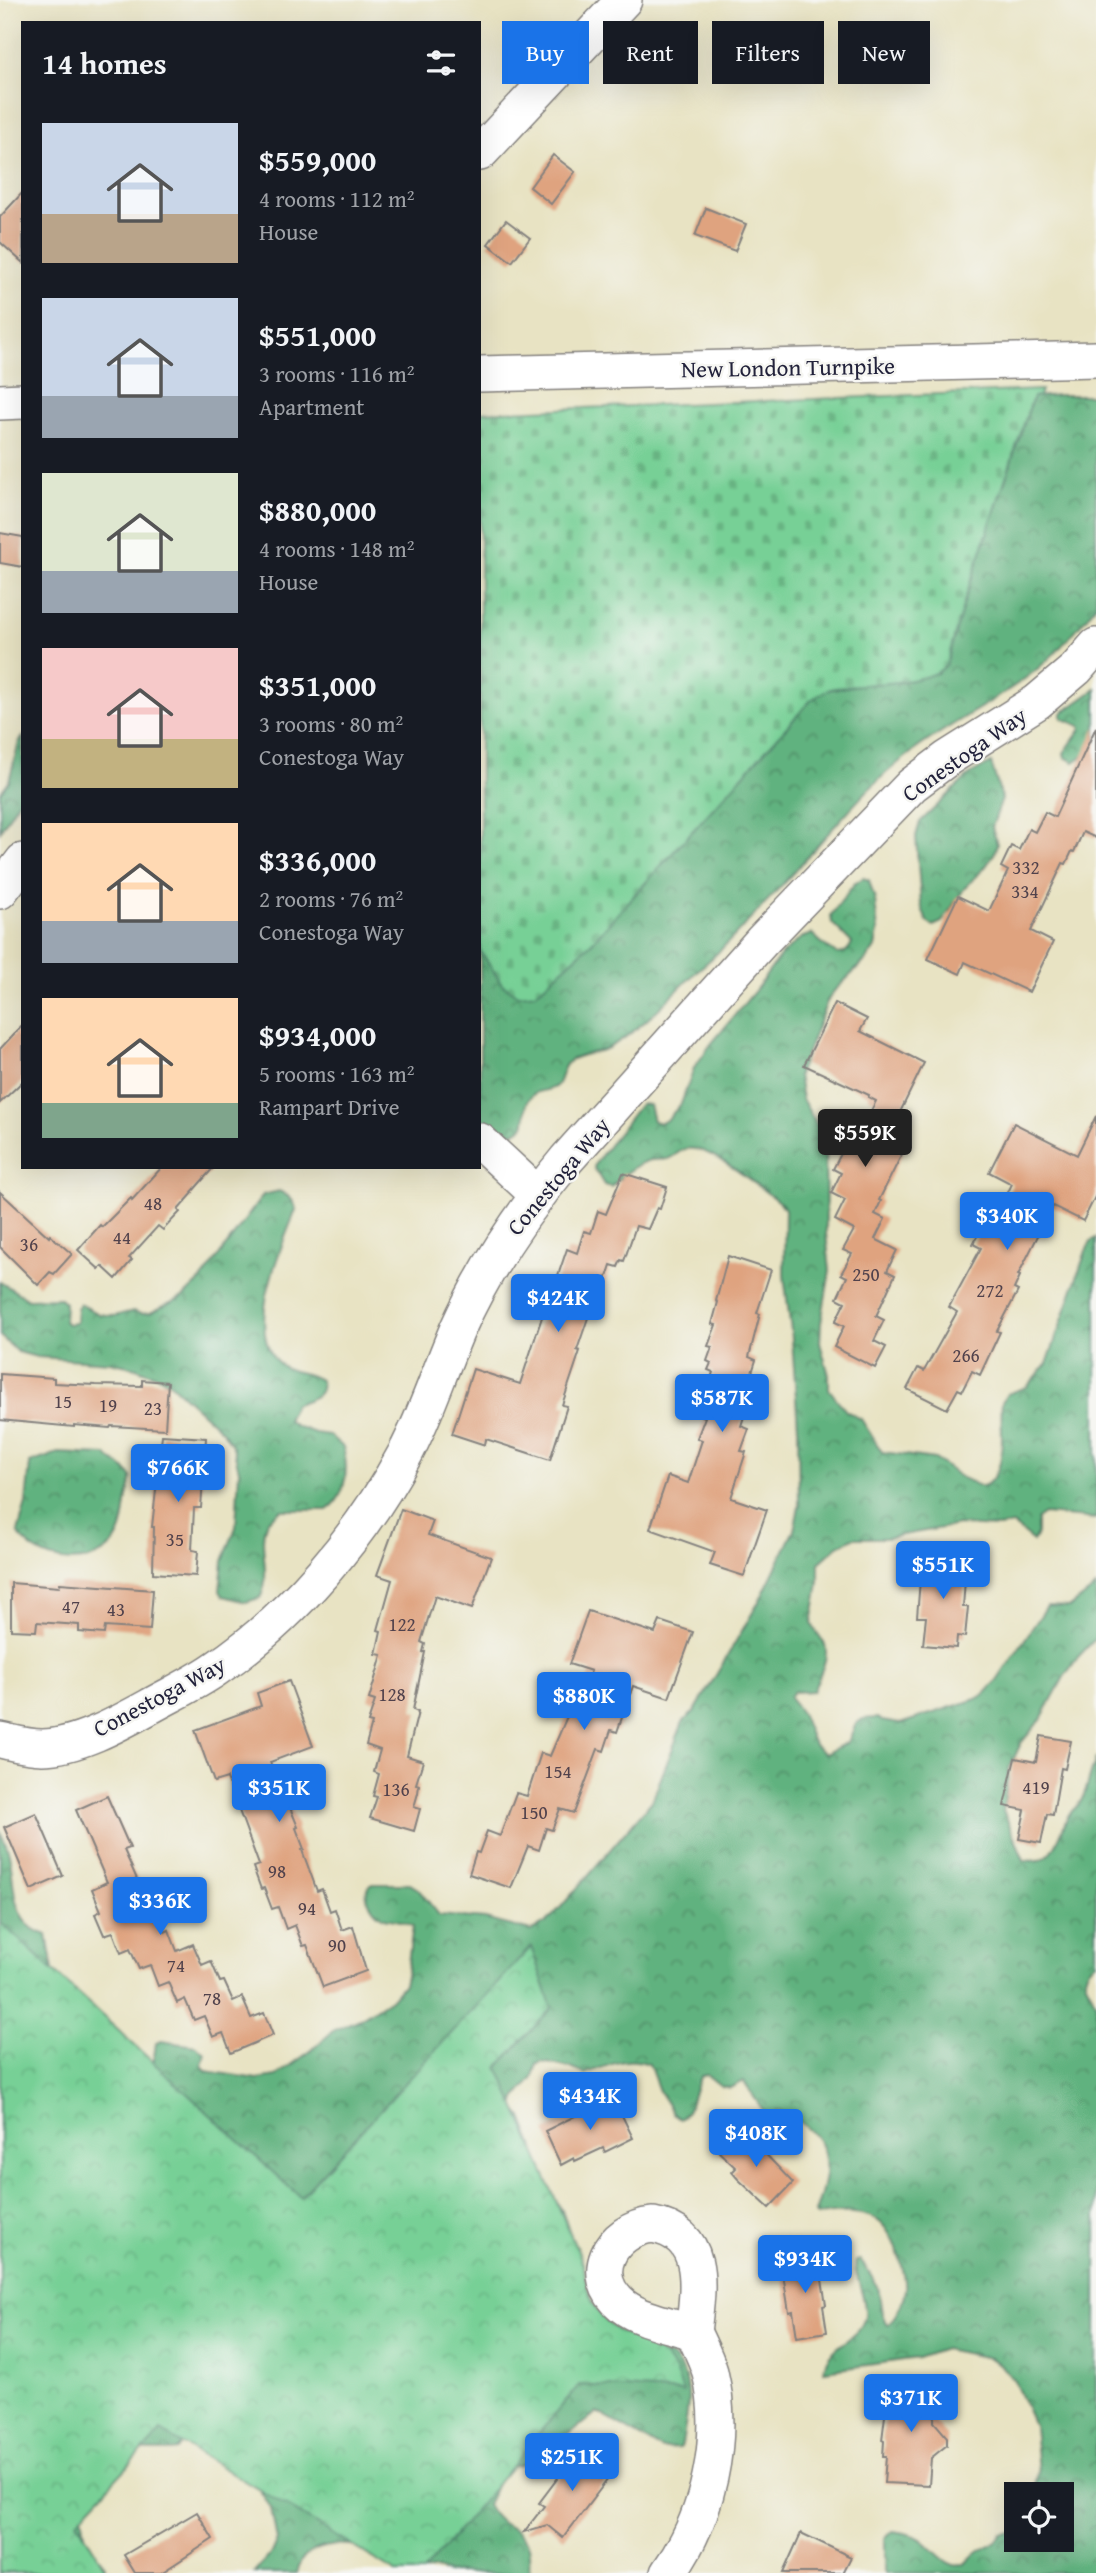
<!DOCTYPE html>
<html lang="en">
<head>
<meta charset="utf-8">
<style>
  body { margin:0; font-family:"Gentium Book Plus",serif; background:#20242c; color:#f1f3f6; height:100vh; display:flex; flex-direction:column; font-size:26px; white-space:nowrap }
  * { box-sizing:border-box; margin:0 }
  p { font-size:23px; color:#9ea1a6 }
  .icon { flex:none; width:38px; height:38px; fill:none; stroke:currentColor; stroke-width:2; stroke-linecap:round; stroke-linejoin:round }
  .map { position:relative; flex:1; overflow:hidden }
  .drawer { position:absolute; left:21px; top:21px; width:460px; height:1148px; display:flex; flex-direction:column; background:#171b24; border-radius:0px; box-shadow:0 7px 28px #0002 }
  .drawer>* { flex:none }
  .guide { position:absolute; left:502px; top:21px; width:488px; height:63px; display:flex; gap:14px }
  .controls { position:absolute; left:1004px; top:2482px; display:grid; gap:14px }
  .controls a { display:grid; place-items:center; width:70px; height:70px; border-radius:0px; background:#171b24; box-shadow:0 7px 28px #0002; font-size:35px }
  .price { position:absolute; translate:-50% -60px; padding:0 16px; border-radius:7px; background:#1a73e8; color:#fff; font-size:23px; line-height:46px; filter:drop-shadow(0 2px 4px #0008) }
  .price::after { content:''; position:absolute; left:50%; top:42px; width:21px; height:16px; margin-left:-10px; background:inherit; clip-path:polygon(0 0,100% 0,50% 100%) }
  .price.on { background:#222; color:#fff }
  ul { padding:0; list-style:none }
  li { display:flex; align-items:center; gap:21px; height:175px; padding:0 21px }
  li span { display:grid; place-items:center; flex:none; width:196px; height:140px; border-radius:0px; color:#555 }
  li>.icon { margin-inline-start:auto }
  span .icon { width:84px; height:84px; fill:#fffc; stroke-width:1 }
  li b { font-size:30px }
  h2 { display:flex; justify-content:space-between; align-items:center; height:84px; padding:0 21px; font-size:30px }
  .chip { padding:0 24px; border-radius:0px; background:#171b24; box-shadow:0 7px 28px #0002; font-size:24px; line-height:63px }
  .chip.on { background:#1a73e8; color:#fff }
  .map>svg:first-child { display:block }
  .forest { fill:url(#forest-crowns); stroke:#426a5d; stroke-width:2 }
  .cemetery { fill:url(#cemetery-stones); stroke:#4c7968; stroke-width:2 }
  .park { fill:url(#park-crowns); stroke:#4c7968; stroke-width:2 }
  .building { fill:#dfa37f }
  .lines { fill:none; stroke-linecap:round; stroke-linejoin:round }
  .minor-casing { stroke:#85827f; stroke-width:38 }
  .minor { stroke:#fff; stroke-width:35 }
  .labels { text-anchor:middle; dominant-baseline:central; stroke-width:5; stroke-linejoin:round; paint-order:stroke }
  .number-label { font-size:19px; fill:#51424c }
  .street-label { font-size:23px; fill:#22223b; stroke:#f6f6f2 }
</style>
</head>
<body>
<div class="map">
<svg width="1096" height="2573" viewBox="0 0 1096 2573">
  <defs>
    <pattern id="forest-crowns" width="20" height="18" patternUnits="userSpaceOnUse" patternTransform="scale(1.75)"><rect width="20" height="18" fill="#61b27f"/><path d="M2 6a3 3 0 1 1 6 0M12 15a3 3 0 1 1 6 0" fill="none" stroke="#509069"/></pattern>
    <pattern id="cemetery-stones" width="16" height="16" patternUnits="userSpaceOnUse" patternTransform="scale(1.75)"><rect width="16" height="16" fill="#77d096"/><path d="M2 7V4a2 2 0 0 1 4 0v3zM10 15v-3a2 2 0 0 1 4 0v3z" fill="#67b282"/></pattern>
    <pattern id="park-crowns" width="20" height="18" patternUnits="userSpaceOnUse" patternTransform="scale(1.75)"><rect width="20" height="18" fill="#77d096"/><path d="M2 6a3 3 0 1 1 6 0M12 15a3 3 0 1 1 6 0" fill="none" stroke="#67b282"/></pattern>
  </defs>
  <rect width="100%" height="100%" fill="#f6f6f2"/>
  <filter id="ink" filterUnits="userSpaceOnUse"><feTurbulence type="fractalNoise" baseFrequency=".0143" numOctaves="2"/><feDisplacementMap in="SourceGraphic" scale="14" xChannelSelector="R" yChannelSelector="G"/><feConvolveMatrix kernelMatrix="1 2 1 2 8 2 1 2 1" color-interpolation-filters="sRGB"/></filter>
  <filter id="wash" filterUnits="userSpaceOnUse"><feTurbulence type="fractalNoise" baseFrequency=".00686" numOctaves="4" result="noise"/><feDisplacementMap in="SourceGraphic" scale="28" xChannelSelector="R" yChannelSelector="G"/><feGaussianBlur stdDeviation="1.57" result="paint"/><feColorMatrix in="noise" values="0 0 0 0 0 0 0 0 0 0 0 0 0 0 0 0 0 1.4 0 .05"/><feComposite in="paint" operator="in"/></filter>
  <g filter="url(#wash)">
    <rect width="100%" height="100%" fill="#e8e3c3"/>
    <!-- forest -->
    <g class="forest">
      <path d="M1060 395H1096V605C1077 630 1056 655 1031 674 992 704 946 725 907 756 872 782 846 814 817 846 783 884 749 923 712 958 706 964 698 969 692 976 666 1001 640 1031 608 1048 596 1054 578 1053 568 1062 561 1069 562 1078 557 1085 550 1093 537 1087 529 1099 522 1109 531 1125 517 1131 503 1137 489 1123 480 1116V950L502 984 518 995 591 943 811 700 827 690 937 673 945 666 965 599 1033 397Z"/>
      <polygon points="1096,689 1096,742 1087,753 1074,762 1065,757 1064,753 1081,729 1080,726 1062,718 1062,713"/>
      <polygon points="23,737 23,794 0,831 0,793 9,781 19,742"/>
      <polygon points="991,763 1002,799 992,827 997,844 994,854 986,866 964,889 942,922 933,926 927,922 921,905 916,836 920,822 968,776"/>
      <path d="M863 878 869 880 875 900 878 932 875 947 867 959 834 991 827 1002 798 1075 802 1099 825 1139 826 1233 830 1271 821 1323 820 1343 829 1375V1389L846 1411 861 1419 882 1452 935 1459 962 1478 982 1487C1011 1473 999 1428 1002 1402L1007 1394 1027 1387 1047 1364 1086 1251 1091 1242 1096 1238V1519L1044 1514 1037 1519V1534L1033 1541 1013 1525 998 1527 958 1525 887 1538H853L838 1546 819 1563V1583L812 1623C814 1631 820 1635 824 1643 831 1657 818 1677 813 1691L793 1692 789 1698 801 1713 814 1745 825 1754 848 1742 856 1724 863 1719 877 1718 882 1721 900 1724 976 1699 986 1693 997 1681 1047 1606 1070 1607 1096 1587V1638L1078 1657 1064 1677 1041 1719 1021 1743 1009 1769 1003 1810 1024 1860C1054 1866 1058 1839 1067 1818 1070 1811 1078 1807 1081 1801 1088 1788 1091 1771 1096 1758V1961C1075 1981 1089 1982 1096 2004V2573H885V2539L893 2531C901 2532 911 2534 919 2538 932 2545 948 2572 964 2564 970 2562 972 2556 977 2553 987 2545 994 2547 1002 2534L1017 2532V2539H1062V2494H1034L1038 2472 1034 2425 1014 2381 1000 2364 989 2358 944 2349 918 2358 824 2371C824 2346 862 2340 865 2315 867 2298 852 2272 856 2261L860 2260 878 2286 882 2314 886 2323 889 2324C897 2314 904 2302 905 2289 907 2273 893 2234 881 2223 867 2210 834 2211 817 2216L815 2213C825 2182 836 2151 806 2127 796 2119 790 2114 777 2111L770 2116 763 2110 743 2081 730 2088 721 2086 707 2075 701 2076C692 2089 692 2111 680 2119L673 2113 659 2091 649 2064C626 2055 606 2067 584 2074L571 2068 542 2062 537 2064 532 2079 516 2099 514 2107 522 2117 533 2145 539 2178 562 2210 584 2279 588 2301 611 2348 671 2356C697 2380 687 2414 682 2444L679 2448 662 2449 597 2412 535 2462 510 2467 498 2482 487 2504C495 2527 517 2525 527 2544 531 2552 529 2564 529 2573H447L436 2569 421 2573C408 2566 395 2558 382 2553 355 2544 306 2536 296 2573H254L271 2554 277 2540 271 2508 257 2486 184 2441C183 2443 179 2449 177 2450 175 2452 132 2450 125 2450L80 2500 86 2542 105 2565 104 2573H0V1833C20 1860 4 1905 32 1928 35 1931 43 1933 47 1935L54 1976 151 2078 156 2043 161 2041 196 2046 205 2053 202 2065 206 2071 257 2079 276 2076 312 2050 334 2030 360 2019 393 1997 404 1984 407 1971 413 1926C396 1914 383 1927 370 1904 365 1895 365 1892 371 1884H410L418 1889 439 1915 485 1919 531 1931 547 1922 561 1907 652 1801 683 1722 695 1711 760 1600 794 1530 799 1507 798 1428 792 1339 784 1275 785 1209 779 1202C760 1188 709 1144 686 1149 679 1150 675 1157 667 1159 662 1160 656 1159 651 1160 637 1163 621 1177 611 1187L604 1185 594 1168 595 1164 640 1104 649 1105 653 1121 661 1123 668 1119 681 1104 694 1068 711 1044 754 992 781 955 801 938 812 934C825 945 841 967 852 943L832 923 831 915 854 884Z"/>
      <path d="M279 1191C288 1195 295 1200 296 1210 281 1247 242 1333 281 1365 292 1374 309 1371 321 1381 324 1400 307 1398 294 1405L287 1420 296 1426 315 1433 329 1435 343 1447C349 1468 346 1498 327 1510H281L267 1521C256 1545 273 1573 260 1598L246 1602 223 1596 220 1591 223 1561 236 1527 239 1470 233 1447 223 1432 171 1384 160 1377 136 1368 110 1362 37 1357 18 1352 0 1336V1282L28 1299 60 1298 65 1303 64 1321 67 1324 76 1323 77 1308 80 1304 99 1314 114 1316 133 1311 141 1314 150 1313 183 1297 203 1278 263 1195Z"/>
      <path d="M58 1453 107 1455C113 1462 128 1469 131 1476 133 1483 128 1491 127 1498 124 1514 124 1531 113 1544 88 1572 35 1563 18 1532L26 1503 30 1463Z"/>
    </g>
    <!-- cemetery -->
    <path class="cemetery" d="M1041 390 1039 396 1033 397 965 599 946 666C921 688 864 681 831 689 824 691 817 696 811 700L591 943 536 993 518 995 502 984 480 950V412Z"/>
    <!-- park -->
    <path class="park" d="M0 1922 300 2197 531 1947 552 2008 498 2067 584 2265C586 2297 598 2323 628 2336 641 2341 652 2345 662 2354 674 2364 678 2378 683 2392L579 2385 423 2573H398L161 2431 77 2521 105 2568 103 2573H0Z"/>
    <g id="blocks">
      <!-- building -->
      <g class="building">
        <polygon points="553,155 575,172 551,204 530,187"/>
        <polygon points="23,192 23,263 0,242 0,217"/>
        <polygon points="706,208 746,224 735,251 695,236"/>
        <polygon points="506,220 530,238 512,262 488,244"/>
        <polygon points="0,533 23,537 23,567 0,563"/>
        <polygon points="1096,727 1096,838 1083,832 1074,852 1072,851 1066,864 1063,863 1031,931 1053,942 1029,992 965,962 960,974 928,959 958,896 989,911 1008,871 1001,867 1011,846 1019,850 1029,829 1035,832 1045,812 1055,817"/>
        <polygon points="835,1003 867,1019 860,1031 924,1063 885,1143 903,1152 879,1200 881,1201 875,1214 885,1219 875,1239 897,1250 887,1271 895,1275 876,1316 884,1320 874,1341 886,1347 875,1368 834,1347 844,1326 835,1322 845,1302 837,1298 847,1277 841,1274 852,1254 843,1250 854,1230 835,1220 845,1200 831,1193 841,1173 833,1169 844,1148 851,1151 876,1101 868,1097 869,1095 804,1065"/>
        <polygon points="23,1024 23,1081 0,1103 0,1049"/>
        <polygon points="1096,1116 1096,1195 1083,1221 1053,1206 1018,1275 1020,1276 1014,1289 1018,1291 997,1331 1000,1332 980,1375 972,1371 962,1391 958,1389 947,1409 907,1389 918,1368 924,1371 957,1312 949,1307 981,1248 973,1244 984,1223 991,1227 1012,1184 989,1172 1014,1123 1077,1155"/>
        <polygon points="162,1167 214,1167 192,1192 193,1193 178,1210 180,1212 163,1230 158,1226 129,1258 132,1260 116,1279 102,1266 99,1269 78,1250 100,1225 102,1227 131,1198 132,1200"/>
        <polygon points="623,1173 667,1187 660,1209 657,1208 648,1229 636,1226 624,1261 621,1260 618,1267 611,1265 597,1308 592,1306 577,1350 580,1351 562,1405 567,1406 550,1460 486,1439 485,1445 452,1434 473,1369 520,1384 543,1314 540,1313 547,1291 552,1293 567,1249 577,1253 584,1231 591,1233 598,1211 606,1214"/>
        <polygon points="0,1192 49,1237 50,1235 72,1254 54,1274 50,1272 38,1285 0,1247"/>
        <polygon points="728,1256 771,1270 757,1313 760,1314 749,1357 756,1360 749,1382 755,1383 741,1426 749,1429 741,1451 746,1452 731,1498 767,1510 744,1576 710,1565 715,1552 650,1529 668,1476 688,1483 702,1440 697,1438 705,1417 702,1416 705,1408 702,1407 713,1372 708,1370 711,1363 707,1361 712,1347 708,1346 716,1325 712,1324 718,1302 716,1301"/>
        <polygon points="0,1374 54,1378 54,1383 96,1385 142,1386 142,1380 168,1382 165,1429 111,1426 110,1428 74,1425 74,1427 0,1420"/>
        <polygon points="162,1435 206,1438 201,1508 194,1508 192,1550 198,1551 196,1576 153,1573 154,1527 152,1527"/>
        <polygon points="401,1509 433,1521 428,1535 491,1557 472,1609 435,1596 421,1642 425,1644 423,1652 425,1652 413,1710 418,1712 407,1756 423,1761 416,1784 419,1785 418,1793 414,1807 420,1809 414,1831 370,1818 377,1797 373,1796 379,1774 374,1772 380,1750 366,1745 372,1723 368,1722 375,1701 369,1699 382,1655 376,1654 381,1631 378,1630 392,1580 377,1575"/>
        <polygon points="933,1549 962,1552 959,1579 965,1580 963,1607 968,1607 965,1637 957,1636 956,1648 923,1645 926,1617 917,1617 920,1580 930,1581"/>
        <polygon points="11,1583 59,1587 60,1583 153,1590 150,1630 105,1627 104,1634 79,1632 79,1625 37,1622 36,1631 11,1630"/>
        <polygon points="588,1611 655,1633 660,1621 693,1632 669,1698 633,1686 617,1732 611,1730 604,1751 598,1749 574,1813 560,1809 552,1830 546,1828 539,1850 528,1846 511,1888 469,1874 476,1852 479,1853 487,1831 500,1836 516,1793 527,1796 541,1753 550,1756 568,1714 575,1716 591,1671 569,1664"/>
        <polygon points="289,1681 313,1746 270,1762 287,1806 289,1805 298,1827 296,1828 304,1849 302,1850 317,1891 322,1889 330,1911 335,1909 342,1930 353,1926 366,1971 323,1987 307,1945 303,1946 295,1925 286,1929 278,1907 272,1909 264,1888 261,1889 253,1867 259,1865 227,1778 214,1782 195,1730 261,1706 257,1693"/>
        <polygon points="1041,1736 1071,1741 1065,1769 1061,1768 1053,1815 1047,1814 1041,1843 1019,1839 1025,1810 1004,1806 1015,1758 1036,1762"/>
        <polygon points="107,1796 130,1848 124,1850 152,1913 157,1920 160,1919 165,1932 169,1930 177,1951 193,1944 202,1965 211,1961 220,1982 224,1981 233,2001 242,1997 251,2018 264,2013 273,2035 231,2053 223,2033 213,2037 204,2016 194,2020 185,1999 177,2003 168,1982 158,1986 150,1965 139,1969 130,1949 121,1953 113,1932 104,1935 95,1914 101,1911 92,1889 107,1882 76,1810"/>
        <polygon points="36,1813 63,1876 31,1890 4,1827"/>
        <polygon points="613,2097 633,2138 605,2152 603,2148 575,2161 574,2158 561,2165 545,2131"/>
        <polygon points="740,2131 757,2145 793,2183 769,2208 738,2179 732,2172 736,2168 719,2152"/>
        <polygon points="818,2255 826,2305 823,2306 827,2332 797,2337 793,2311 789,2312 781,2261"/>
        <polygon points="889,2384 935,2386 934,2422 947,2437 947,2445 931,2458 929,2485 884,2483 886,2456 883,2456 884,2441 882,2440"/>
        <polygon points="582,2446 614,2471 563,2538 547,2525 524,2532 544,2506 539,2503"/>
        <polygon points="197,2512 213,2539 161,2573 135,2573 124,2555"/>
        <polygon points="801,2533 851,2557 843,2573 783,2573"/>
      </g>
    </g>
  </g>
  <g filter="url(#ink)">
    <use href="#blocks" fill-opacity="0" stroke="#85827f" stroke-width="2"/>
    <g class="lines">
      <defs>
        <g id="minor">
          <polyline points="480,153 624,0"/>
          <polyline points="480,374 1096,359"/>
          <polyline points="0,402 23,401"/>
          <polyline points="0,891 23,861"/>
          <polyline points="480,1141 537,1194"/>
          <path d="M0 1740C14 1743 27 1747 42 1747 78 1747 123 1721 154 1704 174 1693 195 1683 214 1670 292 1618 361 1536 405 1454 426 1415 440 1369 458 1328 486 1266 523 1212 566 1160L762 941 912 785 948 758 1037 702 1076 669 1096 646"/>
          <path d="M653 2225C708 2235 698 2289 693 2332 672 2325 641 2320 623 2306 586 2276 610 2229 653 2225Z"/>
          <path d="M668 2573C708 2518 726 2439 710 2372 706 2358 699 2345 693 2332"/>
        </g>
      </defs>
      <!-- minor casing -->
      <use href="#minor" class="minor-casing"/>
      <!-- minor -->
      <use href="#minor" class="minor"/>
    </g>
  </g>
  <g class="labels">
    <!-- number labels -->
    <g class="number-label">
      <text x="1026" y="867">332</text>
      <text x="1025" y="891">334</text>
      <text x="153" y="1203">48</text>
      <text x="122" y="1237">44</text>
      <text x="29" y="1244">36</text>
      <text x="866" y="1274">250</text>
      <text x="990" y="1290">272</text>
      <text x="966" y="1355">266</text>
      <text x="63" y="1401">15</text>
      <text x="108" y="1405">19</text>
      <text x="153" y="1408">23</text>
      <text x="175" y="1539">35</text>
      <text x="71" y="1606">47</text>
      <text x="116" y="1609">43</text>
      <text x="402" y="1624">122</text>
      <text x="392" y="1694">128</text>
      <text x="558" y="1771">154</text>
      <text x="1036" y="1787">419</text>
      <text x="396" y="1789">136</text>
      <text x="534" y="1812">150</text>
      <text x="277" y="1871">98</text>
      <text x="307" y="1908">94</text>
      <text x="337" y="1945">90</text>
      <text x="176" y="1965">74</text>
      <text x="212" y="1998">78</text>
    </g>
    <!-- street labels -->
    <g class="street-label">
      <text transform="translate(788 367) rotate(-1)">New London Turnpike</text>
      <text transform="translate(964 754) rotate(-35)">Conestoga Way</text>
      <text transform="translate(558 1176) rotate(-50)">Conestoga Way</text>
      <text transform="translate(159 1696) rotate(-28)">Conestoga Way</text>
    </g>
  </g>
</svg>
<div class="controls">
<a><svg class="icon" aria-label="locate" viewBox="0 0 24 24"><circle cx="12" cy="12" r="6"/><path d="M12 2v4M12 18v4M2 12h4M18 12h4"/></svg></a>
</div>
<b class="price on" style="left:865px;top:1169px">$559K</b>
<b class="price" style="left:1007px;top:1252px">$340K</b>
<b class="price" style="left:558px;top:1334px">$424K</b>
<b class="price" style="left:722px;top:1434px">$587K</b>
<b class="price" style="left:178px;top:1504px">$766K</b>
<b class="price" style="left:943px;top:1601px">$551K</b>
<b class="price" style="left:584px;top:1732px">$880K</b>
<b class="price" style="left:279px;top:1824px">$351K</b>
<b class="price" style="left:160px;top:1937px">$336K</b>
<b class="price" style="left:590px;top:2132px">$434K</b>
<b class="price" style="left:756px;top:2169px">$408K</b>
<b class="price" style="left:805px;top:2295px">$934K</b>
<b class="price" style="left:911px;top:2434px">$371K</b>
<b class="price" style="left:572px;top:2493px">$251K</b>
<div class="guide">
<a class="chip on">Buy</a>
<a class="chip">Rent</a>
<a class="chip">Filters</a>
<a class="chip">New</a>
</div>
<section class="drawer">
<h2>14 homes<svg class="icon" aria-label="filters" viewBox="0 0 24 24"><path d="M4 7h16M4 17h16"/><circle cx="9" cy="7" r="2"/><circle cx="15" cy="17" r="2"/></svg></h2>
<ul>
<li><span style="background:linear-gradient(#c9d6e8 65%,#b9a48a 0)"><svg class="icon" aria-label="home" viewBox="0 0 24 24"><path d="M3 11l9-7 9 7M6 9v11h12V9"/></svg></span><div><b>$559,000</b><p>4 rooms · 112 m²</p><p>House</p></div></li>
<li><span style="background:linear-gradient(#c9d6e8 70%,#9aa5b1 0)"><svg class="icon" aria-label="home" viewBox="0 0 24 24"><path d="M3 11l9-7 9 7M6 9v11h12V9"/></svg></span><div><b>$551,000</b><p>3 rooms · 116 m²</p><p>Apartment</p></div></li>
<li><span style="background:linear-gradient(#dfe7d0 70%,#9aa5b1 0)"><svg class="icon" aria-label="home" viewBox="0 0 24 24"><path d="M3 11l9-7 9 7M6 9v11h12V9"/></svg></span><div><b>$880,000</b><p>4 rooms · 148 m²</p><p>House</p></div></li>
<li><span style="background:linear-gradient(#f6c9c9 65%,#c2b280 0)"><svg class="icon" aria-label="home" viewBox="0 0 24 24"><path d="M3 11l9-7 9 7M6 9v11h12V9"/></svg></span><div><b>$351,000</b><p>3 rooms · 80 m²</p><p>Conestoga Way</p></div></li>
<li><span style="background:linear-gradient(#ffd9b3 70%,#9aa5b1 0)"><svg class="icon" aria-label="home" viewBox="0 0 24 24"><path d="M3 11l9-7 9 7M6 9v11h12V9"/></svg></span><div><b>$336,000</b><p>2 rooms · 76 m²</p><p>Conestoga Way</p></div></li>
<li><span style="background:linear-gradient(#ffd9b3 75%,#7fa58c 0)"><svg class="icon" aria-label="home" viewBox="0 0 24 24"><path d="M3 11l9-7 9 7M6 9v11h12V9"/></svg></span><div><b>$934,000</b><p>5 rooms · 163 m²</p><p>Rampart Drive</p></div></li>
</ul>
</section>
</div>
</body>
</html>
